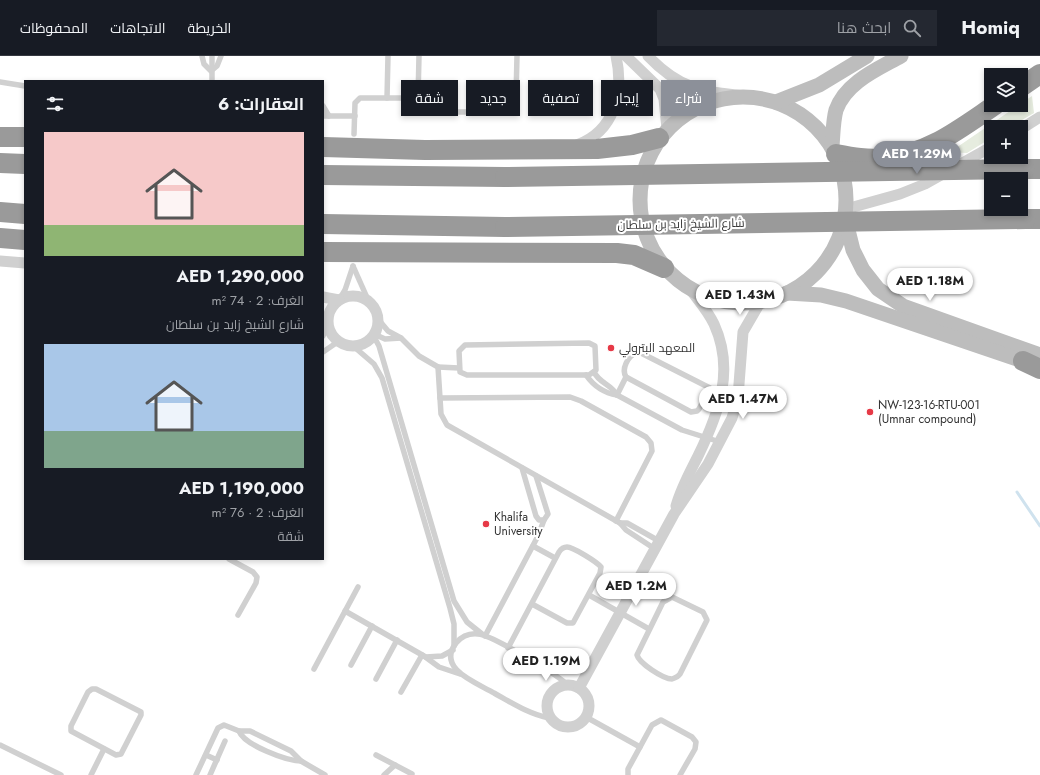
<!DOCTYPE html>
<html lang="ar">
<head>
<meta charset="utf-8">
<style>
  body { margin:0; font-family:Jost,Cairo,sans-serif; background:#242831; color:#f1f3f6; direction:rtl; height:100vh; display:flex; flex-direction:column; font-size:15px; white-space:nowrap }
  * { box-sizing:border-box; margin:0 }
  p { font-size:13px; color:#9ea1a6 }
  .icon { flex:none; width:22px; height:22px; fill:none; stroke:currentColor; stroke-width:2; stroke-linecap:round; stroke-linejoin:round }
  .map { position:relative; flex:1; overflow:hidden; direction:ltr }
  .details { position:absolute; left:24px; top:24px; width:300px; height:480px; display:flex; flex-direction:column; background:#171b24; border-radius:0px; box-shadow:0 2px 6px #0003; direction:rtl }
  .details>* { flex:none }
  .banner { position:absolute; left:336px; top:24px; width:380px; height:36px; direction:rtl; display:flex; gap:8px }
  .tools { position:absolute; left:984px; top:12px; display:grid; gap:8px }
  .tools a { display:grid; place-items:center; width:44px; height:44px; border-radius:0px; background:#171b24; box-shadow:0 2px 6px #0003; font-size:20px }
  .price { position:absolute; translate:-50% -34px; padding:0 9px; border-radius:14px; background:#fff; color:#222; font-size:13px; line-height:26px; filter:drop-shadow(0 1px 2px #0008) }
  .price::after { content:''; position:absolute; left:50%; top:24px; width:12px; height:9px; margin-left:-6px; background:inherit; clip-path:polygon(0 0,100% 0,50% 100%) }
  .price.on { background:#8c9099; color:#fff }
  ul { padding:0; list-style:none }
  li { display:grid; align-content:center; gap:8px; height:212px; padding:0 20px }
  li span { display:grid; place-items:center; height:124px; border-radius:0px; color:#555 }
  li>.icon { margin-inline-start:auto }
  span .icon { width:72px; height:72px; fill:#fffc; stroke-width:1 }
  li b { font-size:17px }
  h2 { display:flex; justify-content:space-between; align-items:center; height:48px; padding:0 20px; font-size:17px }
  .tag { padding:0 14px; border-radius:0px; background:#171b24; box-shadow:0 2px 6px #0003; font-size:14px; line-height:36px }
  .tag.on { background:#8c9099; color:#fff }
  header { display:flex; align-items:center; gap:24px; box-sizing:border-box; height:56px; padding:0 20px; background:#171b24; border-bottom:1px solid #363941 }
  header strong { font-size:19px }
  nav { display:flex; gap:22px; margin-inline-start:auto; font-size:14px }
  .search { width:280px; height:36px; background:#242831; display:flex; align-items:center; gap:10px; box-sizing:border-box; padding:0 14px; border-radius:0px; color:#9ea1a6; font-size:15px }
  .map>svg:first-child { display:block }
  .green { fill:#e6ecdf }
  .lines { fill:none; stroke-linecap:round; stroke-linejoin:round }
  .stream { stroke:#cfe2ee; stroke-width:3 }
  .lane { stroke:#d0d0d0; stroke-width:5.5 }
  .street { stroke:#d0d0d0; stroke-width:11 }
  .secondary { stroke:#bdbdbd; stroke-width:15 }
  .highway { stroke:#9a9a9a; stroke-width:20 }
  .highway-bridge { stroke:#9a9a9a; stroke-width:20 }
  .poi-dot { fill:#e63946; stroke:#fff; stroke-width:1.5 }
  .labels { text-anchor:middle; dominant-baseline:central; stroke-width:4; stroke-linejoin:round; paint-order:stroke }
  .street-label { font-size:12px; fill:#333; stroke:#fff }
  .poi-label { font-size:12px; fill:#333; stroke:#fff; text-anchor:start }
</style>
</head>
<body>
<header>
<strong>Homiq</strong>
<div class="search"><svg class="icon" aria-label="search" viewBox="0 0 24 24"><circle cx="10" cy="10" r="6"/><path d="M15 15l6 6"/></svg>ابحث هنا</div>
<nav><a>الخريطة</a><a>الاتجاهات</a><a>المحفوظات</a></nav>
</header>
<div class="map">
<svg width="1040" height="719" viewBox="0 0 1040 719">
  <rect width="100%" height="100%" fill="#fff"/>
  <!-- green -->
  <polygon class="green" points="1032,40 1034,57 1010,71 991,71 991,82 967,97 950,96"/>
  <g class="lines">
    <!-- stream -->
    <polyline class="stream" points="1017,436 1040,470"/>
    <!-- lane -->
    <g class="lane">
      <polyline points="202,0 204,8 211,15 217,10 221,0"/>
      <polyline points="212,25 212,0"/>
      <polyline points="0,26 25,30"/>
      <polyline points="387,42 388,0"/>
      <polyline points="418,42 419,0"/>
      <polyline points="323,50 329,60"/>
      <polyline points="323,60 355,60"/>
      <polyline points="354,78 355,47 360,42 420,42 423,45 423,53 428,56 504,56 516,40 517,0"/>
      <polyline points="353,210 369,246"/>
      <polyline points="339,244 345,234 353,210"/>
      <polyline points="378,263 388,275 401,282 419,300 438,311 441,358 447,369 620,467 627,467 659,485"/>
      <polyline points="374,278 385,283 401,282"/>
      <polyline points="373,279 379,290 454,545 467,566 482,578"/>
      <polyline points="323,280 328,264"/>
      <polygon points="589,287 595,290 596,314 589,319 467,319 460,316 459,295 465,289"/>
      <polyline points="352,289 374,308 382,322 450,552 454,568 454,590"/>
      <polyline points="323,296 339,285"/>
      <path d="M636 297H641L710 332 699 353 697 355 691 356 626 321C621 313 628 300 636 297Z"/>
      <polyline points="438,311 459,312"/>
      <path d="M594 316C599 327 611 328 617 339"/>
      <path d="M586 319C593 329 604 337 617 339L682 374 720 386"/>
      <polyline points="617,339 626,321"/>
      <polyline points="440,342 570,341 581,345 646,381 651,387 652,395 616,465"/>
      <polyline points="522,412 536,460 539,464 544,464 548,458 536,420"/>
      <polyline points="620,467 626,474 655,493"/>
      <polyline points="533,490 555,502"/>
      <polyline points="229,503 253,516 257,521 256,527 238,559"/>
      <polyline points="589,539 649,573"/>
      <path d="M672 541 703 556 707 564 680 618C678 621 675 622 672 623 663 623 639 607 637 599L663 546Z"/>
      <polyline points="345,555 424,600 439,611 460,618"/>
      <polyline points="485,580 538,480 544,464"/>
      <path d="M508 592 559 496C561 493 563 491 567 491 573 491 597 506 601 511L600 517 573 567H567L532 548"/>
      <polyline points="426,601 442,600 453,594"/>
      <polyline points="351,609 372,570"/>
      <polyline points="314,613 358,531"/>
      <polyline points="376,623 397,584"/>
      <polygon points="92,633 96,633 141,656 141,659 121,698 116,699 71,675 71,670 88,636"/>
      <polyline points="401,636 422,599"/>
      <polyline points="586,661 640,691"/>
      <path d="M549 662C529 658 512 647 494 637 477 627 436 613 456 587 462 580 469 577 478 578 492 579 556 618 568 629"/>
      <path d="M239 675C244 689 287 705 301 705"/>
      <polyline points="0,689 61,719"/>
      <polyline points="206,699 217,704"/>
      <polyline points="376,699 412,718"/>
      <polyline points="91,719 104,693"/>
      <polyline points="196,719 218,672 224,669 239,675 250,675 291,695 301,705 325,719"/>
      <polyline points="210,719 225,685"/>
      <polyline points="384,719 395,709"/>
      <polyline points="628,719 628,713 652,669 661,664 692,681 696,686 695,693 680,719"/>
    </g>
    <!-- street -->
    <g class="street">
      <polyline points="626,0 660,33 664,43 667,73"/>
      <path d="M648 0C679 33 701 35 745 40"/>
      <polyline points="1021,73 1040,61"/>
      <path d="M577 89C615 75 624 36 616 0"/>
      <polyline points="846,153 900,138 925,128 991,91"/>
      <polyline points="0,205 25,207"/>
      <circle cx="353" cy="265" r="25"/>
      <polyline points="323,241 339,244"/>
      <path d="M676 450C681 432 690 416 698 400 719 357 735 314 714 268 708 255 698 244 690 233"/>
      <circle cx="568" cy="650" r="21"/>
      <polyline points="579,632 674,458 708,408 732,362 738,341 743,276 761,245"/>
    </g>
    <!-- secondary -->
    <g class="secondary">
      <circle cx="743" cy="144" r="103"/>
      <polyline points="776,46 819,29 867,0"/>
      <path d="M832 90C833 79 833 65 836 54 846 26 878 13 901 0"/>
      <polyline points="845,162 853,194 863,214 878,233 903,250 1040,299"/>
      <polyline points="787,237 821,239 846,245 1023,305"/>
    </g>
    <!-- highway -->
    <g class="highway">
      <polyline points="1021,31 1040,18"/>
      <polyline points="0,81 25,81"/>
      <polyline points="323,91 425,94 597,93 632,89 659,82"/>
      <path d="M836 98C852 101 868 104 885 102 927 99 961 72 995 49"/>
      <polyline points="0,107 25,108"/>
      <polyline points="1025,113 1040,113"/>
      <polyline points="323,119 505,121"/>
      <polyline points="0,156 25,158"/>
      <polyline points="1026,163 1040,163"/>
      <polyline points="323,168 505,171"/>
      <polyline points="0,182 25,184"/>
      <polyline points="323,196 617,197 634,199 664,212"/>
      <polyline points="1023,305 1040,313"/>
    </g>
    <!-- highway-bridge -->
    <g class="highway-bridge">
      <polyline points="505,121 1025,113"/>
      <polyline points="505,171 1026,163"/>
    </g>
  </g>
  <!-- markers -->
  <g class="poi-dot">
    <circle cx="611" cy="292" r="4"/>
    <circle cx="870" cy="356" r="4"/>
    <circle cx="486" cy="468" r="4"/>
  </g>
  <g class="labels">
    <!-- street labels -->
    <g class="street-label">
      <text transform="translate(681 168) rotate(-1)">شارع الشيخ زايد بن سلطان</text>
    </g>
    <!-- poi labels -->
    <g class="poi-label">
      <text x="619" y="292">المعهد البترولي</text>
      <text x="878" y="349">NW-123-16-RTU-001<tspan x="878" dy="14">(Umnar compound)</tspan></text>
      <text x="494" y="461">Khalifa<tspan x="494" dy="14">University</tspan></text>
    </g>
  </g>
</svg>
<div class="tools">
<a><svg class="icon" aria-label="layers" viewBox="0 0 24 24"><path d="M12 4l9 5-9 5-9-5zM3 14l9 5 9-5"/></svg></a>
<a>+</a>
<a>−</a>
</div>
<b class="price on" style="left:917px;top:119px">AED 1.29M</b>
<b class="price" style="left:930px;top:246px">AED 1.18M</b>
<b class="price" style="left:740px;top:260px">AED 1.43M</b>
<b class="price" style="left:743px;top:364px">AED 1.47M</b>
<b class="price" style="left:636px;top:551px">AED 1.2M</b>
<b class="price" style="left:546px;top:626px">AED 1.19M</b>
<div class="banner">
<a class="tag on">شراء</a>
<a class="tag">إيجار</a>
<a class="tag">تصفية</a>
<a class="tag">جديد</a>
<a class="tag">شقة</a>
</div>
<section class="details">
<h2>العقارات: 6<svg class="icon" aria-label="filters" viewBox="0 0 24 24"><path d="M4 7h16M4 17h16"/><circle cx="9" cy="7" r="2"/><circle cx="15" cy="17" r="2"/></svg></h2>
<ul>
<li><span style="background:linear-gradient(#f6c9c9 75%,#8fb573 0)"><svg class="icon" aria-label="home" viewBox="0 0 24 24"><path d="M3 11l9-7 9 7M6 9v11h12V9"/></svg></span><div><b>AED 1,290,000</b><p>الغرف: 2 · 74 m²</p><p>شارع الشيخ زايد بن سلطان</p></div></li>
<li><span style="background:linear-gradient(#a9c7e8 70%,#7fa58c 0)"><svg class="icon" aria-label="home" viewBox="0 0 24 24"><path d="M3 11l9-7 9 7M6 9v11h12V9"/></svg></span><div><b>AED 1,190,000</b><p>الغرف: 2 · 76 m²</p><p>شقة</p></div></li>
</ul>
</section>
</div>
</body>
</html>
